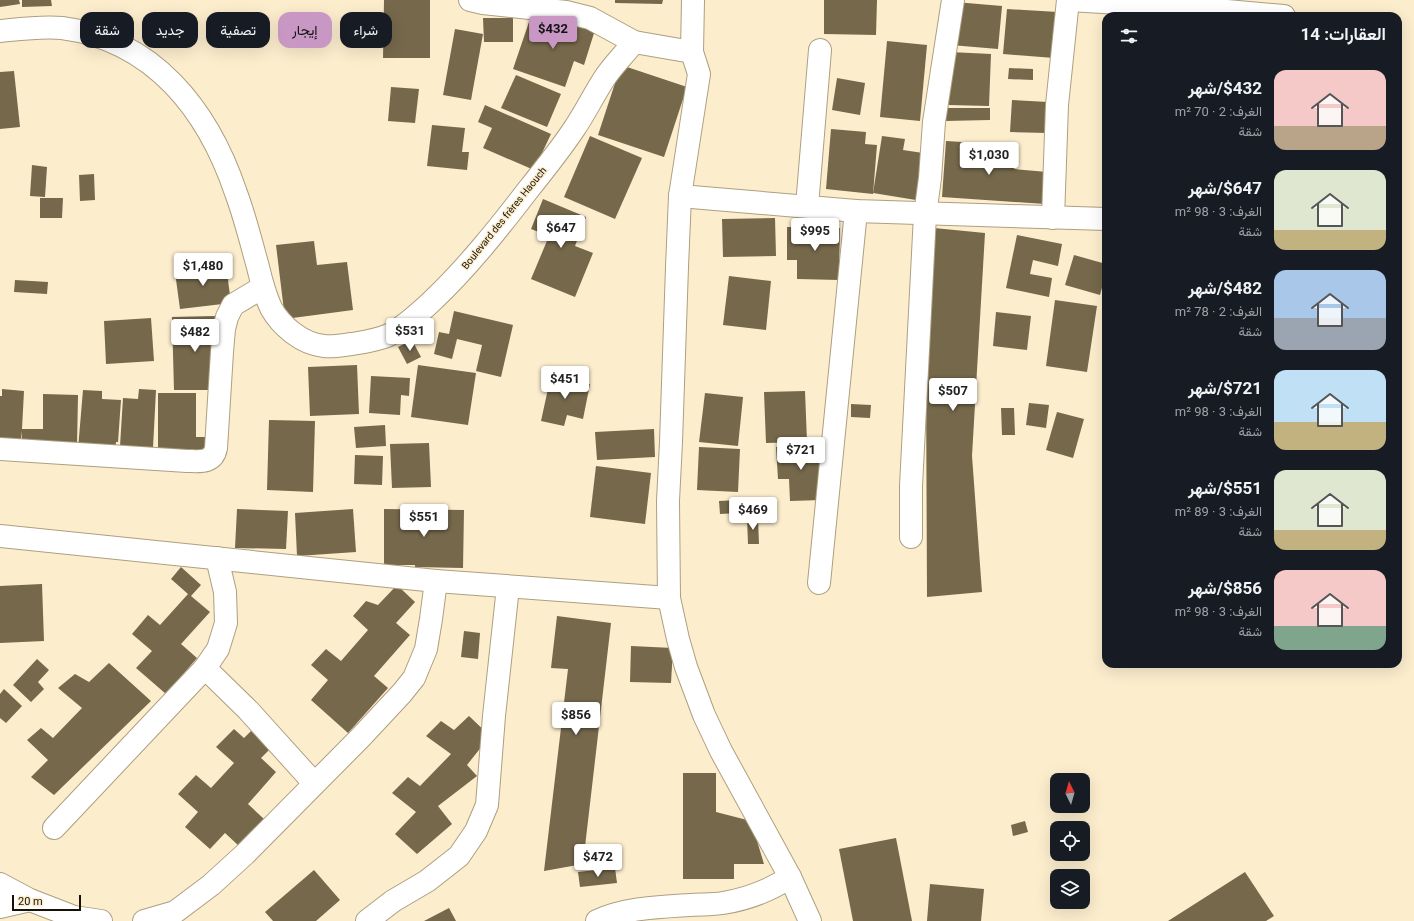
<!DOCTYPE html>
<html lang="ar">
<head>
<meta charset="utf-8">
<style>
  body { margin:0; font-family:Roboto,Vazirmatn,sans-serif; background:#20242c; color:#f1f3f6; direction:rtl; height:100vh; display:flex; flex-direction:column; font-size:15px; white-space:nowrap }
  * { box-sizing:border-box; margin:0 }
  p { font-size:13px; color:#9ea1a6 }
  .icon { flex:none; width:22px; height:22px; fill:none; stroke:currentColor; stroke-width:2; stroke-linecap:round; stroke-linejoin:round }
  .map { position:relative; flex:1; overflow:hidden; direction:ltr }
  .drawer { position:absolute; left:1102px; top:12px; width:300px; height:656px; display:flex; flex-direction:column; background:#171b24; border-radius:12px; box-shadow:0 4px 16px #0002; direction:rtl }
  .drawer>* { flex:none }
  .banner { position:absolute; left:12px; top:12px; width:380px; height:36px; direction:rtl; display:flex; gap:8px }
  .needle { width:26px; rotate:355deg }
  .fabs { position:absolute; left:1050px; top:773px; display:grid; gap:8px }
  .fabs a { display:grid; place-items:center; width:40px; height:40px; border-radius:8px; background:#171b24; box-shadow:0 4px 16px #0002; font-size:20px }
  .scale { position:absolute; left:12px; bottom:10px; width:69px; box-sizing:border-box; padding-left:4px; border:2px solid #171106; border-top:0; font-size:11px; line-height:14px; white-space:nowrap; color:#171106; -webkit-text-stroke:3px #fcedcd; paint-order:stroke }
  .price { position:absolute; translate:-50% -34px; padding:0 9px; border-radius:4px; background:#fff; color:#222; font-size:13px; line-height:26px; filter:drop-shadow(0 1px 2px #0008) }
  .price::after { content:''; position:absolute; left:50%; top:24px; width:12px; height:9px; margin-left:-6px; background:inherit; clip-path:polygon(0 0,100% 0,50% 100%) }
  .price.current { background:#c897c4; color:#111 }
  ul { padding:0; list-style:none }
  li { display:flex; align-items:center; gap:12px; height:100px; padding:0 16px }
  li span { display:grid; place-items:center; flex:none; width:112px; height:80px; border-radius:12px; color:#555 }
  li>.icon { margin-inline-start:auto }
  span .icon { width:48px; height:48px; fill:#fffc; stroke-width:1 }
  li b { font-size:17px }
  h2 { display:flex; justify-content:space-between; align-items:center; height:48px; padding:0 16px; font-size:17px }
  .pill { padding:0 14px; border-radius:12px; background:#171b24; box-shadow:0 4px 16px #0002; font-size:14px; line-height:36px }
  .pill.current { background:#c897c4; color:#111 }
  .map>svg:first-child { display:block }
  .building { fill:#75684b }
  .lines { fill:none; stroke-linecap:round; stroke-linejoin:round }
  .street-casing { stroke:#ad9f80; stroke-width:24 }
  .secondary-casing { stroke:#ad9f80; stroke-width:24 }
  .street { stroke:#fff; stroke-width:22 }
  .secondary { stroke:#fff; stroke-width:22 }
  .labels { text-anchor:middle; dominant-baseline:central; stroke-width:3; stroke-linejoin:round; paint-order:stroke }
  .street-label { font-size:10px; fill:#171106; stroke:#fcedcd }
</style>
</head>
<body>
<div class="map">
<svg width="1414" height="921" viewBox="0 0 1414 921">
  <rect width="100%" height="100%" fill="#fcedcd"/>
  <!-- building -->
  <g class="building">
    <polygon points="0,0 19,0 20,4 0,7"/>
    <polygon points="22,0 51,0 52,6 22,7"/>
    <polygon points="384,0 430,0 430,58 383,58"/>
    <polygon points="615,0 663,0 662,4 615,3"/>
    <polygon points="824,0 877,0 876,35 824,34"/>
    <polygon points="955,2 1002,6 998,49 951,45"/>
    <polygon points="1007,9 1058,12 1054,58 1003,54"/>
    <polygon points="483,18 513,18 513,42 484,42"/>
    <polygon points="530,19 559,29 563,19 595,30 584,65 574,61 565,87 513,69"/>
    <polygon points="455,29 483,34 471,100 443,95"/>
    <polygon points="887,41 927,45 920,121 880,117"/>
    <polygon points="950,52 991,54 989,106 949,105"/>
    <polygon points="621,65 687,87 664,157 598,135"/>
    <polygon points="1009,68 1033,69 1033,80 1008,79"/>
    <polygon points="14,71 20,127 0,129 0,72"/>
    <polygon points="516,75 561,94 547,127 501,108"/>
    <polygon points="837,78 865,83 860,115 832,110"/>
    <polygon points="391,87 419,89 415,123 388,121"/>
    <polygon points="1012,100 1048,102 1047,133 1010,132"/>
    <polygon points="485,105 551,134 534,170 483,148 492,128 478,122"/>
    <polygon points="945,108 990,108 990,120 945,121"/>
    <polygon points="432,125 465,128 462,152 469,152 467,170 427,166"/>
    <polygon points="831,129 866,132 865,144 877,145 873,194 826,189"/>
    <polygon points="590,136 642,158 615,219 564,197"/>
    <polygon points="882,136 905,139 903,150 923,153 916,200 873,193"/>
    <polygon points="946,141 996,144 995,153 1014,154 1014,169 1047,172 1045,204 942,197"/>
    <polygon points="32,165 47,167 45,197 30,196"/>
    <polygon points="94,174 95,200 80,201 79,175"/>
    <polygon points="40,198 63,198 62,218 40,218"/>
    <polygon points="543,199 586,217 575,246 593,253 575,297 531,279 549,236 531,229"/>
    <polygon points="775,218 776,256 723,257 722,219"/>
    <polygon points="787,227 840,228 839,280 797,279 797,260 787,260"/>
    <polygon points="934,228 985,233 972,456 982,592 927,597 926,370"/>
    <polygon points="1017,235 1062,244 1058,266 1033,260 1030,274 1052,278 1049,297 1006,288"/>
    <polygon points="314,241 317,265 347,262 353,310 285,319 276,245"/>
    <polygon points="1074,255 1106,264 1106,273 1100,295 1065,285"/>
    <polygon points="226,265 231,303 180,309 175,272"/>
    <polygon points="729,276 771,281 766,330 723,325"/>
    <polygon points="15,280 48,282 47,294 14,292"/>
    <polygon points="1055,300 1097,306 1087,372 1046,366"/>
    <polygon points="454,311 513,325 501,377 476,371 482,345 457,339 452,359 434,354 439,332 449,334"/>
    <polygon points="996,312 1031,316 1027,350 993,346"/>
    <polygon points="215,316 217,390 174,390 172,317"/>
    <polygon points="151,318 154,361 106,364 104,321"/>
    <polygon points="412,340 421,357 407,364 398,347"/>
    <polygon points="357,365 359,414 310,416 308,367"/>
    <polygon points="418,365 476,373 468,425 411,417"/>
    <polygon points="551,375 590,384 583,419 567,415 564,426 541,421"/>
    <polygon points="371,376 410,378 409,396 401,395 400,415 369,413"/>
    <polygon points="2,389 24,391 22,429 43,429 43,394 78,395 77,446 22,445 22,431 21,440 0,438 0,396 2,396"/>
    <polygon points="139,389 156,390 153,448 120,446 123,398 138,399"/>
    <polygon points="83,390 102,391 102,399 121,400 118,442 116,442 115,453 78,449"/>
    <polygon points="805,391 807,442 766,443 764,392"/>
    <polygon points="158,393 196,393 196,437 209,437 209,457 158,453"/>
    <polygon points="705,393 743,397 738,446 699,442"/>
    <polygon points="1029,403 1049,405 1046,428 1026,425"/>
    <polygon points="851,404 871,405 870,418 851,417"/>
    <polygon points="1001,408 1014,408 1015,435 1002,435"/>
    <polygon points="1057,412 1084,419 1073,458 1046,450"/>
    <polygon points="269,420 315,421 313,492 267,490"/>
    <polygon points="385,425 386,446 356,448 354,427"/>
    <polygon points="654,429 655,457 597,460 595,432"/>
    <polygon points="429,443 431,487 392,488 390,444"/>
    <polygon points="819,444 822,500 790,501 789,479 778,479 776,447"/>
    <polygon points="699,447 740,449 738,492 697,490"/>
    <polygon points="355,455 383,456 382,485 354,484"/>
    <polygon points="596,466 651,473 645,524 590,517"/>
    <polygon points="738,500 739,513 720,514 719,501"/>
    <polygon points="237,509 288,511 286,549 235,548"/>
    <polygon points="353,509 356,552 297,556 295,513"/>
    <polygon points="384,509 464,510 463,568 415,567 415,565 384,565"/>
    <polygon points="747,518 758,518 759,544 748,544"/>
    <polygon points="181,567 201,585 191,596 210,612 181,644 197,658 166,694 136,668 152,651 132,634 148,615 160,625 188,594 171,579"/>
    <polygon points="42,584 44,641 0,643 0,586"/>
    <polygon points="397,585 415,602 396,623 410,635 374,676 388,688 348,733 311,700 328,680 311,665 326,649 341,661 368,630 353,616 366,601 378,605"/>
    <polygon points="557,616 611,623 583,864 544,871 568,669 551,668"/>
    <polygon points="464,631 480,633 478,659 461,657"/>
    <polygon points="631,646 673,648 671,683 630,682"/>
    <polygon points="37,659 49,670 38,682 44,689 31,702 13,685"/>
    <polygon points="109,663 151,701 54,795 31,777 48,760 27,740 41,728 53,738 82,708 58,688 75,674 89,682"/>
    <polygon points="4,689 22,706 6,723 0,718 0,694"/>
    <polygon points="469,716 490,736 467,765 477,776 438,806 452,824 417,854 395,834 416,812 392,793 408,777 420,786 451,754 426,736 441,721 454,730"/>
    <polygon points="234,729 244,738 251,731 270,749 261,758 276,772 248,804 264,819 239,846 225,833 210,849 185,827 198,812 178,794 196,775 211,788 234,763 216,747"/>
    <polygon points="683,773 716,773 716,812 751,821 764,864 734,864 734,879 683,879"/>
    <polygon points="1025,821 1028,832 1013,836 1011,825"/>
    <polygon points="896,838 912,921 853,921 839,849"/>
    <polygon points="615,868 617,883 580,887 578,872"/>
    <polygon points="314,870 340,900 316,921 273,921 265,912"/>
    <polygon points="1245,872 1274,916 1266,921 1168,921"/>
    <polygon points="930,884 984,889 981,921 927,921"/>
    <polygon points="449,908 456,921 424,921"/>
  </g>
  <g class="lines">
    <defs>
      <g id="street">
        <polyline points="470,0 483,3 566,12 590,18 634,42"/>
        <polyline points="1069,0 1170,6 1284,16"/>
        <polyline points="680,196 856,211 1106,219"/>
        <polyline points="807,206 820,50"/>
        <polyline points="1053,218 1057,105 1068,0"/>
        <path d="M0 449 187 461C199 461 213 464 216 448L222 352 224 329 227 317 233 305 263 287"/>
        <polyline points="0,536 436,581 669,598"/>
        <polyline points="911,537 911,486 925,215 930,178 934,122 953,0"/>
        <polyline points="217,558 225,592 226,623 218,649 205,668 248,710 314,783"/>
        <polyline points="819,583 856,211"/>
        <polyline points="54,828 205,668"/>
        <polyline points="0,884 30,900 74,917 101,921"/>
        <polyline points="0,907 30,900"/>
        <polyline points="144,921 175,912 211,885 245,854 361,737 402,693 414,678 426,649 431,619 436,581"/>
        <polyline points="367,921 393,901 427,881 459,856 476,831 487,805 494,716 508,587"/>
        <path d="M597 921C625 908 658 907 689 905 700 904 712 905 723 903 748 899 769 891 790 877"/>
      </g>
      <g id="secondary">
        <polyline points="693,0 692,52 699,74 680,196 677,267 671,442 668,501 669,598 678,639 686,667 704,715 721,751 790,877 810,921"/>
        <path d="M0 31C20 29 42 26 62 28 154 40 208 110 236 193 245 217 251 242 258 267 261 280 265 295 271 308 281 326 302 344 324 346 333 347 343 345 352 344 365 342 378 340 389 335 404 327 418 314 431 302 467 268 498 229 528 190 544 170 560 150 574 129 585 113 593 96 604 79 612 66 624 55 634 42L692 52"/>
      </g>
    </defs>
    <!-- street casing -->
    <use href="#street" class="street-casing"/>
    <!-- secondary casing -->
    <use href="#secondary" class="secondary-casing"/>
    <!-- street -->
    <use href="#street" class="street"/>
    <!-- secondary -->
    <use href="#secondary" class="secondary"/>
  </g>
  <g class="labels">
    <!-- street labels -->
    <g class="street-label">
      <text transform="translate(504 218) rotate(-51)">Boulevard des frères Haouch</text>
    </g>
  </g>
</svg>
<div class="fabs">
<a><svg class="needle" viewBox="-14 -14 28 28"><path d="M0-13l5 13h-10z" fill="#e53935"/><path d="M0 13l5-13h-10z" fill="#9ea1a6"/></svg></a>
<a><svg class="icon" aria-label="locate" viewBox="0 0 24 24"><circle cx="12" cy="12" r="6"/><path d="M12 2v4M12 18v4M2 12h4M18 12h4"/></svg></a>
<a><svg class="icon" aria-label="layers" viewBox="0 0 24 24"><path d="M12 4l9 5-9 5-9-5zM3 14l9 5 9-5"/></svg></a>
</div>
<div class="scale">20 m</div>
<b class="price current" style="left:553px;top:50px">$432</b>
<b class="price" style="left:989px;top:176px">$1,030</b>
<b class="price" style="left:561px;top:249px">$647</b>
<b class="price" style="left:815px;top:252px">$995</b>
<b class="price" style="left:203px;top:287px">$1,480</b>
<b class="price" style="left:410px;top:352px">$531</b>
<b class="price" style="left:195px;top:353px">$482</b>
<b class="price" style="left:565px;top:400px">$451</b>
<b class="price" style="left:953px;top:412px">$507</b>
<b class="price" style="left:801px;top:471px">$721</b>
<b class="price" style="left:753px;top:531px">$469</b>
<b class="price" style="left:424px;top:538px">$551</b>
<b class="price" style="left:576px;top:736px">$856</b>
<b class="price" style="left:598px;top:878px">$472</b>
<div class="banner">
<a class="pill">شراء</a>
<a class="pill current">إيجار</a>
<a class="pill">تصفية</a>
<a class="pill">جديد</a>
<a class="pill">شقة</a>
</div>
<section class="drawer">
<h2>العقارات: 14<svg class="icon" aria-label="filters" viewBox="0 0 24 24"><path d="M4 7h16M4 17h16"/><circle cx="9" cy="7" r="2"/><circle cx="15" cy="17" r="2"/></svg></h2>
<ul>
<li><span style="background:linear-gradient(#f6c9c9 70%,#b9a48a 0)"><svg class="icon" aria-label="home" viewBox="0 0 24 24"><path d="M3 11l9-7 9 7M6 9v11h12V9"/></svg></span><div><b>$432/شهر</b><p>الغرف: 2 · 70 m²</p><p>شقة</p></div></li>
<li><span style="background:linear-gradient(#dfe7d0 75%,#c2b280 0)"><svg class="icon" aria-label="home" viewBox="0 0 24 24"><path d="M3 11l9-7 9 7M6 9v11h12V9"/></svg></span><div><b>$647/شهر</b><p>الغرف: 3 · 98 m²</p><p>شقة</p></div></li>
<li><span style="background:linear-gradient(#a9c7e8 60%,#9aa5b1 0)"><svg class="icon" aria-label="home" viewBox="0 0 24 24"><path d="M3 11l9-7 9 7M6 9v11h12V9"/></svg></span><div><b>$482/شهر</b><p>الغرف: 2 · 78 m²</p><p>شقة</p></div></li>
<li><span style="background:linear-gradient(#bfe0f5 65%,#c2b280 0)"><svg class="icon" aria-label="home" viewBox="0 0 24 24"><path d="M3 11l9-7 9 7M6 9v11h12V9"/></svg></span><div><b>$721/شهر</b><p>الغرف: 3 · 98 m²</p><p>شقة</p></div></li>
<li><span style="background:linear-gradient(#dfe7d0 75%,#c2b280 0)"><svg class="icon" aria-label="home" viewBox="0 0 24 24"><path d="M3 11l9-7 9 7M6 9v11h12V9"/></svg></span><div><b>$551/شهر</b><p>الغرف: 3 · 89 m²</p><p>شقة</p></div></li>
<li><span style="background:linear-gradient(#f6c9c9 70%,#7fa58c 0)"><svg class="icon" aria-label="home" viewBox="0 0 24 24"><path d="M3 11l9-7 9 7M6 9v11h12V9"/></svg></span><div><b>$856/شهر</b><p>الغرف: 3 · 98 m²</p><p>شقة</p></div></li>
</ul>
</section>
</div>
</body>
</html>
